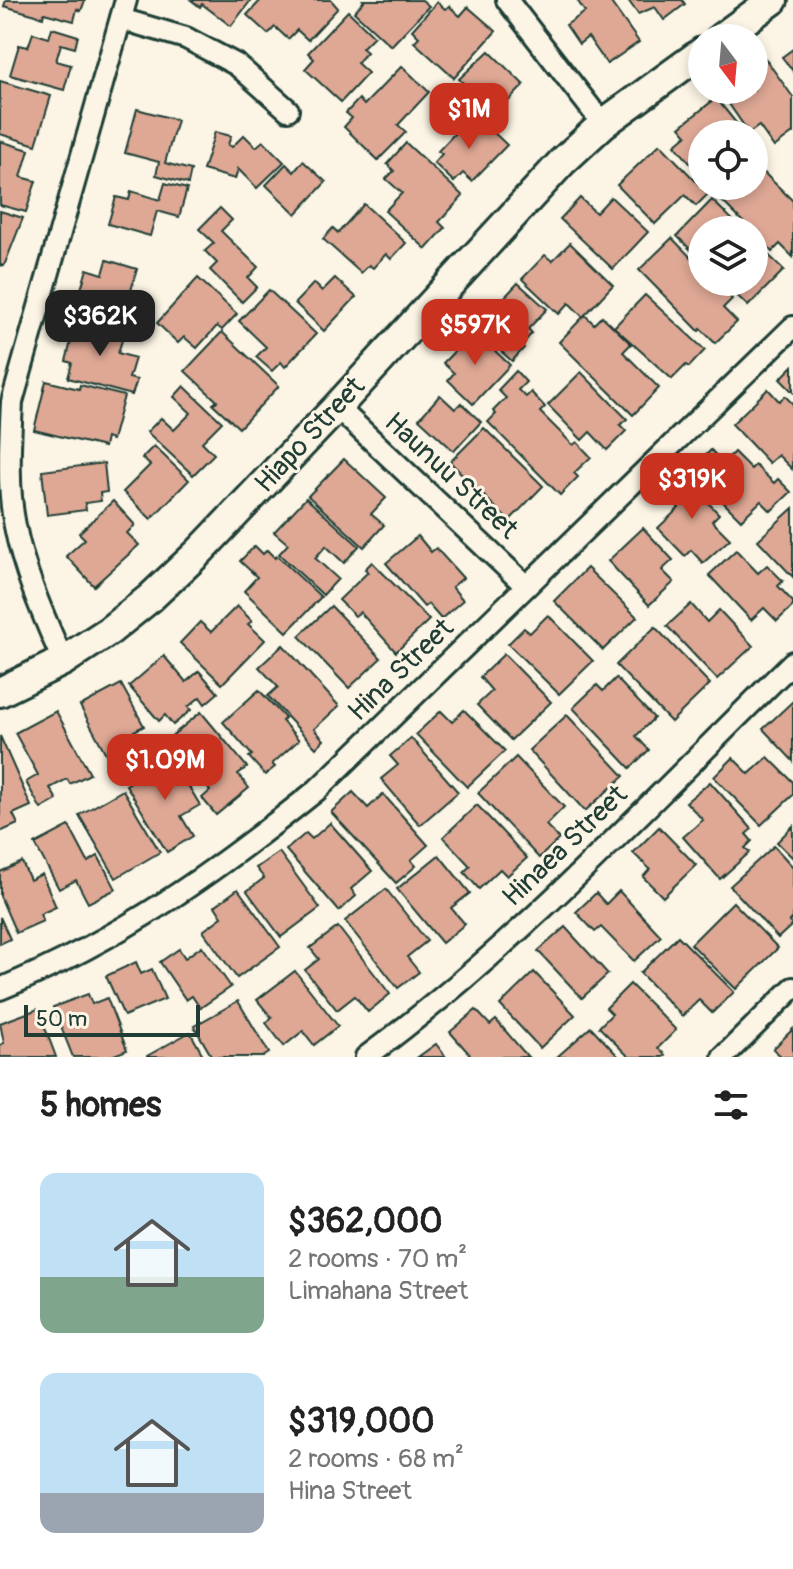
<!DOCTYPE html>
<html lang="en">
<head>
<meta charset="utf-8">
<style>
  body { margin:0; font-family:Pangolin,sans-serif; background:#f2f2f2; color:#222; height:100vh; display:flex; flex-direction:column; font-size:30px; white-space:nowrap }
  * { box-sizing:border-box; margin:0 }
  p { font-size:26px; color:#767676 }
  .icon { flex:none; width:44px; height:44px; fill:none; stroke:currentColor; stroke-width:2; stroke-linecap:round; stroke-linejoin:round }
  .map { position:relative; height:1057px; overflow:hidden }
  .drawer { display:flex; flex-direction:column; background:#fff; flex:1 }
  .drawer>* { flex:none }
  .needle { width:52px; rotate:164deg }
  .fabs { position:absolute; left:688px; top:24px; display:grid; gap:16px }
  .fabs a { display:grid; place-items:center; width:80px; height:80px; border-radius:50%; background:#fff; box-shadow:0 4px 12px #0003; font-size:40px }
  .scale { position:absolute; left:24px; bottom:20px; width:176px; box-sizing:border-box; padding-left:8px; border:4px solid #1f3d34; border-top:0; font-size:22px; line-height:28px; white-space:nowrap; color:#1f3d34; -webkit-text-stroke:6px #fcf5e5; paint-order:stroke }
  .price { position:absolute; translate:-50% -68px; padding:0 18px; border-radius:16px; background:#c8321e; color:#fff; font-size:26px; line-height:52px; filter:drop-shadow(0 2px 4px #0008) }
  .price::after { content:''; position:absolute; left:50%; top:48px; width:24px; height:18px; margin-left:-12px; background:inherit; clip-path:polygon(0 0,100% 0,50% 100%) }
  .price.selected { background:#222; color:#fff }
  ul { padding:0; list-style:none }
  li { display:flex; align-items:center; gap:24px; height:200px; padding:0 40px }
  li span { display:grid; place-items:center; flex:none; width:224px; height:160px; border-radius:16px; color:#555 }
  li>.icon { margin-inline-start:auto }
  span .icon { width:96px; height:96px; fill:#fffc; stroke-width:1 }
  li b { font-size:34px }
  h2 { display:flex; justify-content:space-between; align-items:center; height:96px; padding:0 40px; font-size:34px }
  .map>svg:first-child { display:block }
  .building { fill:#dea895; stroke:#1f3d34; stroke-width:2 }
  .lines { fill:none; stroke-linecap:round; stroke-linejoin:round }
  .street-casing { stroke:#1f3d34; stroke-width:26 }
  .secondary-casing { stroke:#1f3d34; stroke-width:34 }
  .street { stroke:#fcf5e5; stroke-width:20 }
  .secondary { stroke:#fcf5e5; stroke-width:28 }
  .labels { text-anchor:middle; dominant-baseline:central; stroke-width:6; stroke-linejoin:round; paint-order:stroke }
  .street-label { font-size:28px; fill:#1f3d34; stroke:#fcf5e5 }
</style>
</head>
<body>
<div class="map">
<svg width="793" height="1057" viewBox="0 0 793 1057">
  <rect width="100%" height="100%" fill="#fcf5e5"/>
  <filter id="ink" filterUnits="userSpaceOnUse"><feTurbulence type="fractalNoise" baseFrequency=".0125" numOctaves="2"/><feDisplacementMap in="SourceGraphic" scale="16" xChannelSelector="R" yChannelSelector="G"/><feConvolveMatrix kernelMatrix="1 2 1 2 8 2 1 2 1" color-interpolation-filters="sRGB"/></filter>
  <g filter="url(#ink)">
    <!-- building -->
    <g class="building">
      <polygon points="6,0 85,0 81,11 77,9 74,21 44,13 43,17 4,6"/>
      <polygon points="191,0 251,0 231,26 202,4 200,7"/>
      <polygon points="261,0 331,0 338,8 308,40 297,30 288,39 275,27 268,34 247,15"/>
      <polygon points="363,0 422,0 429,6 391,46 354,12 364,1"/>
      <polygon points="577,0 609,0 639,42 607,64 588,37 579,44 566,25 585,12"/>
      <polygon points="628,0 682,0 685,4 664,20 655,7 638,14"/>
      <polygon points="437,2 445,9 449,6 460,16 468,7 496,31 454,78 414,42 419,37 412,30"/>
      <polygon points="348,11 374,36 362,48 367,52 357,63 368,73 341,102 305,69 314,59 308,53"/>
      <polygon points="52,28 78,36 75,48 61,44 56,61 71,65 64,90 10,75 19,45 28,47 33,33 49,38"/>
      <polygon points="793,49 793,71 782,57"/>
      <polygon points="489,51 524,85 496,114 459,79"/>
      <polygon points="764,57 793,97 793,133 774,147 759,126 749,133 729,104 739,97 736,90 754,90 754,64"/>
      <polygon points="402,66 429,92 398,125 406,132 378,160 344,127 352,118 346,113 359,99 364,105"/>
      <polygon points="0,81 51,96 36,145 0,134"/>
      <polygon points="716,98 745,134 702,134 702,178 675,145 687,135 680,127"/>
      <polygon points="137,109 177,120 165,163 191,170 188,184 156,175 159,162 125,153"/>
      <polygon points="470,117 485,131 488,127 507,145 472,181 463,173 454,182 434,163 442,154 438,151"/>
      <polygon points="215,132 231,136 228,145 232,147 244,135 256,147 263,141 284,162 257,188 238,169 235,179 203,170"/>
      <polygon points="0,141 29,150 21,177 36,181 26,212 0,205"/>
      <polygon points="406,143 463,196 439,222 445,228 426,249 385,211 402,193 386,179 394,171 387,164"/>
      <polygon points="660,144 708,194 696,206 685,195 655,224 617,185"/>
      <polygon points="303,161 326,182 296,214 266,185 286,164 294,172"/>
      <polygon points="756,165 793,201 793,257 780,244 772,252 754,233 754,230 751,230 721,200 736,186 754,186 754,168"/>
      <polygon points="165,183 187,189 179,217 157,211 150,236 108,224 116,197 129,200 131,191 160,200"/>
      <polygon points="611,197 648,232 613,269 560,219 580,198 596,213"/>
      <polygon points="712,200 743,230 702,230 702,261 677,236"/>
      <polygon points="364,204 406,243 391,259 386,254 373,268 369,265 361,273 323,239 333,228 338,233"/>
      <polygon points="220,208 232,220 221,231 258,267 248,278 257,287 242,302 210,270 217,263 205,251 214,243 199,229"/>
      <polygon points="0,211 23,218 4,266 0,265"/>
      <polygon points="672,238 702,269 702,282 715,282 732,299 723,308 737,322 715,343 701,329 699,331 639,270"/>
      <polygon points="754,241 784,270 748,306 723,282 754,282"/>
      <polygon points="570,243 613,285 583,317 569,303 559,314 522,279 545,255 552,261"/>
      <polygon points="107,260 137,269 126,309 94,300 89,317 74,313 87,269 103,274"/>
      <polygon points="198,278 237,314 222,330 217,326 197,348 184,337 178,343 157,323"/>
      <polygon points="335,278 356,297 324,331 295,303 314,283 322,291"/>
      <polygon points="518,283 547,309 528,329 532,333 521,346 524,348 512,361 477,330 491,315 494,317 504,306 500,302"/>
      <polygon points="269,290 316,334 285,367 281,362 272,371 256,357 266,347 239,321"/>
      <polygon points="645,295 705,350 689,367 686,365 672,379 614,327"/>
      <polygon points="585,315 594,324 602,316 631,344 623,352 659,388 633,415 559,342"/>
      <polygon points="77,318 125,331 118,353 135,358 129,378 137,380 132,395 68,378 72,363 66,361"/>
      <polygon points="474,331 510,365 473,404 448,380 454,373 443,363"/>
      <polygon points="222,332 279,386 239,428 213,404 217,401 185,371"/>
      <polygon points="793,366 793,392 780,379"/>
      <polygon points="516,371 526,382 518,390 526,397 531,392 545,407 540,412 573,445 577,442 591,457 574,473 578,477 560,495 488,422 496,414 493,411 506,398 498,390"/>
      <polygon points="581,372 627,419 620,425 626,431 607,450 590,432 582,440 548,405"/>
      <polygon points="46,381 79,389 80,385 124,396 112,440 106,438 104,447 34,430"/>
      <polygon points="184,386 222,422 202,442 214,454 193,475 147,432 161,418 174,430 191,413 174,397"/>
      <polygon points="768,389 779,401 785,396 793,404 792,469 778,455 769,463 732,424"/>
      <polygon points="440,395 455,409 461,403 481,422 454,451 419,419"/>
      <polygon points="484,428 543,486 509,521 450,462"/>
      <polygon points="154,446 189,480 151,519 123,492 150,465 142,458"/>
      <polygon points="711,450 723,463 734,452 751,469 755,465 774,483 778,479 791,492 771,511 761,501 741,520 691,470"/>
      <polygon points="344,459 386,498 371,514 384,525 364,547 308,496"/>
      <polygon points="104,463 107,492 100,493 101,501 85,503 86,510 47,515 42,471"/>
      <polygon points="680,473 719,514 712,521 730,539 703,563 691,550 685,556 658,528 679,508 662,490"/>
      <polygon points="306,498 359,546 344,563 326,546 315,558 338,579 323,595 279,554 288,544 274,532"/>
      <polygon points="113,501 135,525 127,533 139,545 94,586 66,556 85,539 79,533"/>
      <polygon points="793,508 793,577 758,540"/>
      <polygon points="643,528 673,560 662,570 674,582 649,605 608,561"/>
      <polygon points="418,536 431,552 436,548 463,578 452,587 463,600 441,619 428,604 424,607 386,563"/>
      <polygon points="255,546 263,554 267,550 275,558 277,556 321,597 287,632 244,591 257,577 240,561"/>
      <polygon points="736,550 758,573 767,565 783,581 778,586 793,602 793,606 777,621 764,608 751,620 709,575"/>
      <polygon points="372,562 429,620 396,652 360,612 355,616 339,600 368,572 365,569"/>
      <polygon points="587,568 637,617 603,650 554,601"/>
      <polygon points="691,604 707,622 719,610 753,646 717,679 667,626"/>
      <polygon points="237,606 252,621 248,624 265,640 222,684 180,643 200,622 211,632"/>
      <polygon points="331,606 381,658 349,688 299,636"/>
      <polygon points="548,615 593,661 559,694 508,644 524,628 530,633"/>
      <polygon points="655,627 710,684 671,722 616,665"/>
      <polygon points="283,645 339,706 314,729 324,740 316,748 268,696 278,687 259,667"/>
      <polygon points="504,654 551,702 511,740 477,705 492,691 480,677"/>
      <polygon points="164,656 186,682 199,671 218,693 205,704 200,697 188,707 191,710 173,725 165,715 159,721 129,686"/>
      <polygon points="616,678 654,718 636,736 649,750 630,768 573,708 597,685 603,691"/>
      <polygon points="121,684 144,726 134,731 143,748 112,765 80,706"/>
      <polygon points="259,690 285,718 282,721 299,740 272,764 275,767 265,775 249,757 252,755 223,722"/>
      <polygon points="793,701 793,761 763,729"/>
      <polygon points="464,710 505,751 467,787 416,734 441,711 452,722"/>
      <polygon points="56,711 90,774 70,784 67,779 50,788 57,800 41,809 26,782 38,775 15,733"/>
      <polygon points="201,712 247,767 238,774 249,788 216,815 202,798 210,791 186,761 181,765 163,743"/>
      <polygon points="567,715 624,776 585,811 529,750"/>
      <polygon points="0,736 31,806 13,814 18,824 0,832"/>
      <polygon points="411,738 458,792 420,825 381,779 398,765 390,756"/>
      <polygon points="171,757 200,805 181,816 193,836 167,852 126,785"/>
      <polygon points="516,757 564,807 546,825 559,839 539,858 478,793"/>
      <polygon points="768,757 793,782 793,795 761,825 714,777 733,758 749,774"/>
      <polygon points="710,782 752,829 746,834 752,841 745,848 750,852 720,879 683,837 703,820 686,802"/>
      <polygon points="123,790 160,852 116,878 79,815"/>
      <polygon points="353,792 368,808 383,794 428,845 411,860 416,866 396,883 331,812"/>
      <polygon points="477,805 527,858 507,876 500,869 479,889 464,872 470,866 443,837"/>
      <polygon points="330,823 372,871 351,889 356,896 339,911 286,850 306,833 312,839"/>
      <polygon points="69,826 88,862 98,856 116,889 88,903 76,880 59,889 35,844"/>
      <polygon points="793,826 793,858 777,842"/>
      <polygon points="659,827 696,865 663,897 643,877 650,869 633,853"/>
      <polygon points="774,846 793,867 793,918 789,922 792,925 778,938 730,886"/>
      <polygon points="279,852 320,908 281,937 247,891 264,878 256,868"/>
      <polygon points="439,855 470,893 451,908 465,924 442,943 397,889"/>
      <polygon points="22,862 30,880 42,874 56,907 40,914 43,921 16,933 0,896 0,872"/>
      <polygon points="238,889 280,947 237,978 203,931 222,917 215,906"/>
      <polygon points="386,889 427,941 407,957 419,972 398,988 345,921"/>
      <polygon points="619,891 661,936 634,961 601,927 595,932 576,912 596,893 606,904"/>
      <polygon points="733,902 778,948 736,989 691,944"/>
      <polygon points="0,917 10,939 0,944"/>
      <polygon points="338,927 390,994 368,1012 355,996 337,1010 305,970 319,959 310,948"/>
      <polygon points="565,927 608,974 582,998 538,951"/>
      <polygon points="678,936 734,992 712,1013 699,1000 682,1016 640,973"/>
      <polygon points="202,946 231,987 200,1008 192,996 186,1000 160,962 179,949 185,958"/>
      <polygon points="136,962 141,974 152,969 165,999 124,1016 106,976"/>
      <polygon points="295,971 338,1026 314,1045 303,1031 284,1046 266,1023 272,1018 257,1000"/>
      <polygon points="534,972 575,1015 540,1048 500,1005"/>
      <polygon points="630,984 676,1030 658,1048 665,1055 663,1057 629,1057 599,1027 612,1014 606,1008"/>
      <polygon points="88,994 92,1004 107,998 127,1050 109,1057 73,1057 53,1007"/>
      <polygon points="238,1001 269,1053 263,1057 212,1057 194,1026"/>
      <polygon points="38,1009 56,1057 0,1057 0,1045 4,1043 0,1023"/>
      <polygon points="476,1010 490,1025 496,1020 528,1057 472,1057 450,1032"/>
      <polygon points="591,1027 619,1057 557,1057"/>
      <polygon points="793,1029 793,1057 782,1057 773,1049"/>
      <polygon points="190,1032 204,1057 147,1057 147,1056"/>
      <polygon points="436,1044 446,1057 418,1057"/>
    </g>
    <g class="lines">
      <defs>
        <g id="street">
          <polyline points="507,0 603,124"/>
          <polyline points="121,19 186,38 237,65 288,110"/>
          <polyline points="337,407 526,586"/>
          <path d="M63 661C44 617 24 573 15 526 7 486 10 443 12 402L126 0"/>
          <path d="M0 989C122 939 215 872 317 790L793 327"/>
          <path d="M366 1057C522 942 655 797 793 662"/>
          <polyline points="723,1057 793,988"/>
        </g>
        <g id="secondary">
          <polyline points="721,38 773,0"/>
          <polyline points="0,692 63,661 109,631 150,598 199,552 337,407 562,162 603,124 702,52"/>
        </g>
      </defs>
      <!-- street casing -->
      <use href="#street" class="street-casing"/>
      <!-- secondary casing -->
      <use href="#secondary" class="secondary-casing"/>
      <!-- street -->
      <use href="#street" class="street"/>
      <!-- secondary -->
      <use href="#secondary" class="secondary"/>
    </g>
  </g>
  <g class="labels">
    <!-- street labels -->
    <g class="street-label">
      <text transform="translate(310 435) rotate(-47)">Hiapo Street</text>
      <text transform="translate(451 476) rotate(43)">Haunuu Street</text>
      <text transform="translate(401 670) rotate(-44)">Hina Street</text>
      <text transform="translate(565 846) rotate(-44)">Hinaea Street</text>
    </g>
  </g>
</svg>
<div class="fabs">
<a><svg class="needle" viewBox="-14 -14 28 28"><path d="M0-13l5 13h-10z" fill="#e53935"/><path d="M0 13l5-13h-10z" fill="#767676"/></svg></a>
<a><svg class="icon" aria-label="locate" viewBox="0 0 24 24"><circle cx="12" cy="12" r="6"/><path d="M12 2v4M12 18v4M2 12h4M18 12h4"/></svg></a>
<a><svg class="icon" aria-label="layers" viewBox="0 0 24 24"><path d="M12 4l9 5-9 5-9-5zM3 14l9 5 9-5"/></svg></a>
</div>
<div class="scale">50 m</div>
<b class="price" style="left:469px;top:151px">$1M</b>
<b class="price selected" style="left:100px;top:358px">$362K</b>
<b class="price" style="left:475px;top:367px">$597K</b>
<b class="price" style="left:692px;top:521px">$319K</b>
<b class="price" style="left:165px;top:802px">$1.09M</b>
</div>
<section class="drawer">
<h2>5 homes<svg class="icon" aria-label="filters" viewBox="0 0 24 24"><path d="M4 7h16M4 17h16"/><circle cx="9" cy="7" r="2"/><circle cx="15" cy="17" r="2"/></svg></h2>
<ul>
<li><span style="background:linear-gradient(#bfe0f5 65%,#7fa58c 0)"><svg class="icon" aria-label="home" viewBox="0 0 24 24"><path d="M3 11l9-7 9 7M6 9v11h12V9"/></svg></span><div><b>$362,000</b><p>2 rooms · 70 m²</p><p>Limahana Street</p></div></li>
<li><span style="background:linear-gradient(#bfe0f5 75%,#9aa5b1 0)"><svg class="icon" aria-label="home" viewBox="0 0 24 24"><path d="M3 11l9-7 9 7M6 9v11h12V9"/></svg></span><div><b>$319,000</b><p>2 rooms · 68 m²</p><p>Hina Street</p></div></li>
</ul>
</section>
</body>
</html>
